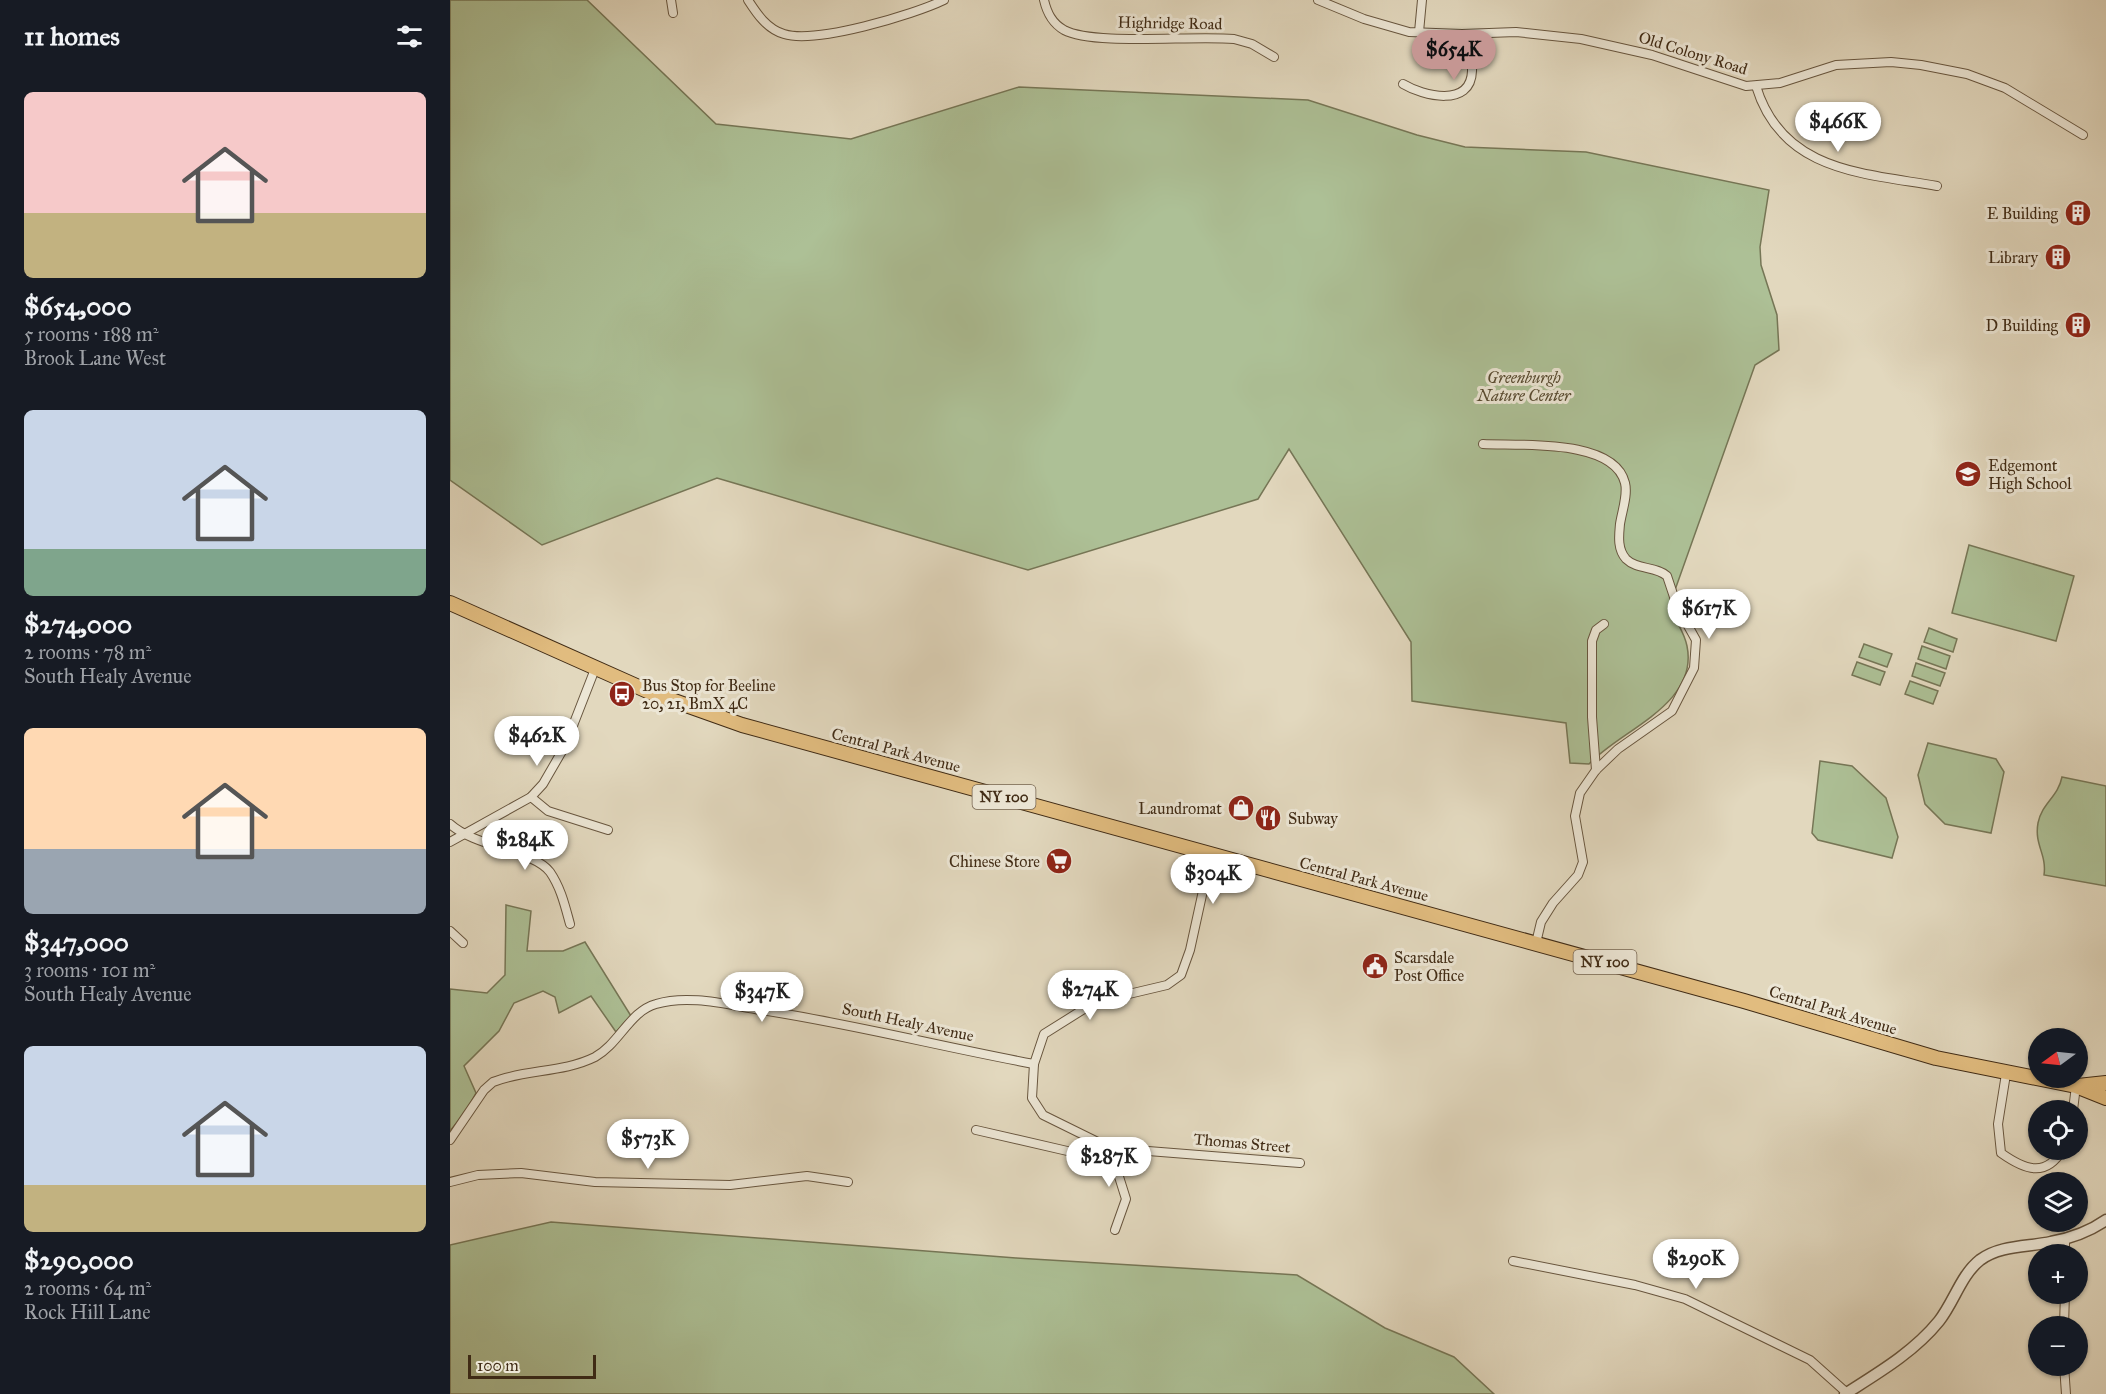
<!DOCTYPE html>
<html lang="en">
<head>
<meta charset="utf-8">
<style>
  body { margin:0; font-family:"IM FELL Great Primer",serif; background:#20242c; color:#f1f3f6; height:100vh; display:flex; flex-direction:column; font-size:22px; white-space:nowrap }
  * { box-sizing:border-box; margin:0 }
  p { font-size:20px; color:#9ea1a6 }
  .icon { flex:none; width:33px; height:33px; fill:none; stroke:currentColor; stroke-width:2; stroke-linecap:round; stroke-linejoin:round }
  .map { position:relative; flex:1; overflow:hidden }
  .panel { display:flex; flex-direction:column; background:#171b24; width:450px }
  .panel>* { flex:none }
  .needle { width:39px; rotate:255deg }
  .fabs { position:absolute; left:1578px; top:1028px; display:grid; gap:12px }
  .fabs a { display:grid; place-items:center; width:60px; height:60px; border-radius:50%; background:#171b24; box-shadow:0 2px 4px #0004; font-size:30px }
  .scale { position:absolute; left:18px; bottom:15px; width:128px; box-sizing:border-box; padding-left:6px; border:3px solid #402b15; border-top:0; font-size:16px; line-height:21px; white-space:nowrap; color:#402b15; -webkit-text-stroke:4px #ece6d5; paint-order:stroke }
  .price { position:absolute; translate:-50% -51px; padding:0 14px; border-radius:21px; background:#fff; color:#222; font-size:20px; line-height:39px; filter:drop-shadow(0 2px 3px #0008) }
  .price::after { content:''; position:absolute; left:50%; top:36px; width:18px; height:14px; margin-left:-9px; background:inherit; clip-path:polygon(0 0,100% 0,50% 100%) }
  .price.current { background:#c59692; color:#111 }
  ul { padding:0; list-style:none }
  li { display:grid; align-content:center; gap:12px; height:318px; padding:0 24px }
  li span { display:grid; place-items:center; height:186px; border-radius:9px; color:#555 }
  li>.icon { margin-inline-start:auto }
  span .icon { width:108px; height:108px; fill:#fffc; stroke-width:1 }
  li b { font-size:26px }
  h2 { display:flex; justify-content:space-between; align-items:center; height:72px; padding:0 24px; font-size:26px }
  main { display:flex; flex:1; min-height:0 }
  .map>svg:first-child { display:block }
  .green { fill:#adc096; stroke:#767656; stroke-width:1.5 }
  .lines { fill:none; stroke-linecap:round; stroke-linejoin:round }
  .minor-casing { stroke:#68563f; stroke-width:10 }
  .tertiary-casing { stroke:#68563f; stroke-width:13 }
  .primary-casing { stroke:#402b15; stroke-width:16 }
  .minor { stroke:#ece6d5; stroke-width:8 }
  .tertiary { stroke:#ece6d5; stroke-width:10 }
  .primary { stroke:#e1bc7f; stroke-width:14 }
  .labels { text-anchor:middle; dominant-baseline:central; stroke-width:6; stroke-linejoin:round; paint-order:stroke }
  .shield { fill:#ece6d5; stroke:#74634f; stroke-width:1.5 }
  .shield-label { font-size:15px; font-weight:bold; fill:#402b15 }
  .street-label { font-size:16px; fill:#402b15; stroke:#ece6d5 }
  .poi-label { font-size:16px; fill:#402b15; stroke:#ece6d5; text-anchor:end }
  .park-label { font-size:16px; font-style:italic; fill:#56492f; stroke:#ece6d5 }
</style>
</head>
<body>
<main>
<section class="panel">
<h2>11 homes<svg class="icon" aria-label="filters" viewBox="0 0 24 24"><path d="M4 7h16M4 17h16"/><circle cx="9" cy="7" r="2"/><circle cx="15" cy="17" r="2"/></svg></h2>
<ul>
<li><span style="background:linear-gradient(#f6c9c9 65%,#c2b280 0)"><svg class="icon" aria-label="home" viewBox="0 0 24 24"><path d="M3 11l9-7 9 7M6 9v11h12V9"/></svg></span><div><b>$654,000</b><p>5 rooms · 188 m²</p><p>Brook Lane West</p></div></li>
<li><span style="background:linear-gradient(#c9d6e8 75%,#7fa58c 0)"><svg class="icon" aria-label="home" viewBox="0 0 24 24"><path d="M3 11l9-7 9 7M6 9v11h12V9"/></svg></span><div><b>$274,000</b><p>2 rooms · 78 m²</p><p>South Healy Avenue</p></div></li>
<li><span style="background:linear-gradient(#ffd9b3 65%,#9aa5b1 0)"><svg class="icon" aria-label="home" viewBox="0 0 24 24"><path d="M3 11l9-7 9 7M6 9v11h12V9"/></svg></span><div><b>$347,000</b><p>3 rooms · 101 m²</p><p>South Healy Avenue</p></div></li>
<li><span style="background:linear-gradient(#c9d6e8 75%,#c2b280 0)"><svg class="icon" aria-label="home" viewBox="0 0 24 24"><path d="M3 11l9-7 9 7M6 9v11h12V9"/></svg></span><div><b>$290,000</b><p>2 rooms · 64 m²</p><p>Rock Hill Lane</p></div></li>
</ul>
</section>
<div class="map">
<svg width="1656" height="1394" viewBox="0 0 1656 1394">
  <rect width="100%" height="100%" fill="#e2d8be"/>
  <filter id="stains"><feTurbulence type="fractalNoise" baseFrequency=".00333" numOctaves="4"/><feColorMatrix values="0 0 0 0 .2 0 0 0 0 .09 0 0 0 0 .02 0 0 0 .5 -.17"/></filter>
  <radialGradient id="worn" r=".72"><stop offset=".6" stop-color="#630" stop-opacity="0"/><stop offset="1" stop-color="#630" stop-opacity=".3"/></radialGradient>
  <!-- green -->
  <g class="green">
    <path d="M0 0H137L266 124 401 139 569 87 858 100 967 135 1015 147 1136 152 1319 190 1310 247 1311 265 1327 315 1329 350 1305 365 1220 604C1223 619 1234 630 1237 646 1249 705 1170 730 1139 764L1120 763 1116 723 962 701 961 642 839 449 808 499 578 570 267 478 92 545 0 480Z"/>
    <polygon points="1519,545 1624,576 1606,641 1502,613"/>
    <polygon points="1479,628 1507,639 1503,652 1474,642"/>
    <polygon points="1414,644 1442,654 1437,667 1409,657"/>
    <polygon points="1472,646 1500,656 1496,669 1468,659"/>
    <polygon points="1407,662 1435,672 1430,685 1402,675"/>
    <polygon points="1466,663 1495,673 1490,686 1462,676"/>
    <polygon points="1460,681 1488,691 1483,704 1455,694"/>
    <polygon points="1478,743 1546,759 1554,772 1541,833 1495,824 1475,804 1468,775"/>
    <polygon points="1370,761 1402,766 1436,798 1448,837 1442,858 1368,840 1362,833"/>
    <path d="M1612 777 1656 786V886L1594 875C1597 854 1584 845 1588 823 1592 803 1608 797 1612 777Z"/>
    <polygon points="56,905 81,911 77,951 113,951 135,942 181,1016 166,1032 141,996 109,1013 105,997 93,991 64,1003 49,1031 14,1066 26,1093 15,1113 0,1131 0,989 37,993 55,975"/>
    <polygon points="101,1222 566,1258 847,1275 935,1328 1004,1357 1044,1394 0,1394 0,1245"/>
  </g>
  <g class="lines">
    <defs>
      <g id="minor">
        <polyline points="221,0 223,13"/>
        <path d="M298 0C307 14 317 29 334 34 366 44 463 15 494 0"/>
        <path d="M594 0C597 13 602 23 614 30 644 46 744 35 784 39L802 44 824 57"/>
        <polyline points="868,0 914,19 959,32 1012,34 1066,32 1131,39 1202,55 1296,86 1330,83 1386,65 1441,62 1471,65 1517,74 1555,88 1633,135"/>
        <polyline points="969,32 972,0"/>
        <path d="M953 84C973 96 1021 108 1022 71 1023 59 1016 45 1012 34"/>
        <path d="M1306 86C1332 172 1413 173 1487 186"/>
        <path d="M1033 444C1069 446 1164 438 1175 483 1178 495 1172 511 1170 524 1169 535 1167 549 1176 559 1187 570 1206 566 1217 576L1227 606 1246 640 1244 668 1222 711 1168 749 1146 770 1130 793 1125 816 1133 862 1128 875 1103 903 1091 922 1086 943"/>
        <polyline points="1146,770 1142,717 1142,641 1146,630 1154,624"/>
        <polyline points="81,797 98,811 158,830"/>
        <path d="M0 824C25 847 83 850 100 872 111 888 115 906 120 924"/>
        <polyline points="0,842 81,797 93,784 115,746 145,669"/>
        <polyline points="761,854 740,950 731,975 717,985 645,1002 594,1034 584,1064 582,1098 593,1115 660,1148 850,1163"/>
        <polyline points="0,931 13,943"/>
        <path d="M1556 1074 1548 1124 1551 1153C1575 1170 1596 1178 1613 1149"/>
        <polyline points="1623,1110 1626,1086"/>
        <polyline points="526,1130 626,1153 652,1163 664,1164"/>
        <path d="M0 1140 34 1090 43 1082C75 1069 113 1073 145 1057 169 1044 180 1011 206 1004 239 994 278 1005 311 1010 403 1024 492 1047 584 1064"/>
        <polyline points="660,1148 676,1199 665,1230"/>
        <polyline points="0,1182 28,1175 71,1173 145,1182 280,1185 357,1176 398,1182"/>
        <polyline points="1615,1254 1615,1239"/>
        <polyline points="1063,1261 1185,1285 1235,1299 1360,1360 1398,1394"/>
        <polyline points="1614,1326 1615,1293"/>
        <polyline points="1614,1365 1616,1394"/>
      </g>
      <path id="tertiary" d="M1395 1394C1428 1373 1464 1352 1489 1321 1504 1302 1511 1275 1530 1260 1550 1245 1578 1247 1601 1242 1622 1238 1639 1232 1656 1220"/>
      <g id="primary">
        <polyline points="0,603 202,693 292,725 1294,1001 1486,1058 1626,1086 1656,1098"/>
        <polyline points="1628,1086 1656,1083"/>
      </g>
    </defs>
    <!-- minor casing -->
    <use href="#minor" class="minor-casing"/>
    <!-- tertiary casing -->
    <use href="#tertiary" class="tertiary-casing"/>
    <!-- primary casing -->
    <use href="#primary" class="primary-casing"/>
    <!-- minor -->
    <use href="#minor" class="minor"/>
    <!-- tertiary -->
    <use href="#tertiary" class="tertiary"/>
    <!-- primary -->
    <use href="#primary" class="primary"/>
  </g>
  <!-- icons -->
  <defs>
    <symbol id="building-disc" viewBox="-11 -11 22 22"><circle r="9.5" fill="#8f2418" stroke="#ece6d5"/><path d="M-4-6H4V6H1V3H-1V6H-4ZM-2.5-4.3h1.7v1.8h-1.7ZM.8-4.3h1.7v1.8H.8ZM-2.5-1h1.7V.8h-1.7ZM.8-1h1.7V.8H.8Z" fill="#fff"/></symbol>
    <symbol id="school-disc" viewBox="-11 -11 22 22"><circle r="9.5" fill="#8f2418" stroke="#ece6d5"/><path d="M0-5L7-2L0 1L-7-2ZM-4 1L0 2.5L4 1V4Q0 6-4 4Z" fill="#fff"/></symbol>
    <symbol id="bus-disc" viewBox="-11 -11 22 22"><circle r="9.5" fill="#8f2418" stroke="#ece6d5"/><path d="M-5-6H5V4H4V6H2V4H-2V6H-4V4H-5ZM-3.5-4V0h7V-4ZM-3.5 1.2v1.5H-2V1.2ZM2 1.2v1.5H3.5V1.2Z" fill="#fff"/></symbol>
    <symbol id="shop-disc" viewBox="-11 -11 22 22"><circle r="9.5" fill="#8f2418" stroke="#ece6d5"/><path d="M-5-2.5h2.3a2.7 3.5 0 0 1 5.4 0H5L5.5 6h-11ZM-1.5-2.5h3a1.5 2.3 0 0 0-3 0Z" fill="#fff"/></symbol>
    <symbol id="restaurant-disc" viewBox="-11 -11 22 22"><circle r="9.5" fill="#8f2418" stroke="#ece6d5"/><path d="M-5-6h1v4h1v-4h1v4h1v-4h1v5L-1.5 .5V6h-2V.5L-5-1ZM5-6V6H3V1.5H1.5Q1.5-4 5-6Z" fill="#fff"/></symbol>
    <symbol id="supermarket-disc" viewBox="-11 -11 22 22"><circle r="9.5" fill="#8f2418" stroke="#ece6d5"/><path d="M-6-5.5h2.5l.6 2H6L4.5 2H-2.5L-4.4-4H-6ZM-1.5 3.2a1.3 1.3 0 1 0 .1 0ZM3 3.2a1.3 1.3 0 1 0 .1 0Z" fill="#fff"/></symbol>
    <symbol id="civic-disc" viewBox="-11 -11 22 22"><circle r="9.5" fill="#8f2418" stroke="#ece6d5"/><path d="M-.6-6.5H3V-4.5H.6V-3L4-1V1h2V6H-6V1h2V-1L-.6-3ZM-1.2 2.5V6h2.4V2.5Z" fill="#fff"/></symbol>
  </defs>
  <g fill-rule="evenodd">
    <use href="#building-disc" x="1613" y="198" width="30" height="30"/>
    <use href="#building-disc" x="1593" y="242" width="30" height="30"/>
    <use href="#building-disc" x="1613" y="310" width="30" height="30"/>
    <use href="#school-disc" x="1503" y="459" width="30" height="30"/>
    <use href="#bus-disc" x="157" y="679" width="30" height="30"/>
    <use href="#shop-disc" x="776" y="793" width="30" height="30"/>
    <use href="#restaurant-disc" x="803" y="803" width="30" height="30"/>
    <use href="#supermarket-disc" x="594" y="846" width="30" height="30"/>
    <use href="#civic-disc" x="910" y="951" width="30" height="30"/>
  </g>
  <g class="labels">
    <!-- shield labels -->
    <g class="shield">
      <rect x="522.5" y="785" width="63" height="24" rx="4.5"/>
      <rect x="1123.5" y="950" width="63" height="24" rx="4.5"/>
    </g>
    <g class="shield-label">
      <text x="554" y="797">NY 100</text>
      <text x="1155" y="962">NY 100</text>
    </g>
    <!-- street labels -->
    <g class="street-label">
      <text transform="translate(720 23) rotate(1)">Highridge Road</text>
      <text transform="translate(1243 53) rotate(17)">Old Colony Road</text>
      <text transform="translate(446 750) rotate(15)">Central Park Avenue</text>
      <text transform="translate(914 879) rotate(15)">Central Park Avenue</text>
      <text transform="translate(1383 1010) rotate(17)">Central Park Avenue</text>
      <text transform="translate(458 1022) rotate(12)">South Healy Avenue</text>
      <text transform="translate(792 1143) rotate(5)">Thomas Street</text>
    </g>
    <!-- poi labels -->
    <g class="poi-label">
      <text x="1608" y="213">E Building</text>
      <text x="1588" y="257">Library</text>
      <text x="1608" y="325">D Building</text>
      <text x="1538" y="465" text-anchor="start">Edgemont<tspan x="1538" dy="18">High School</tspan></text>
      <text x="192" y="685" text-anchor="start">Bus Stop for Beeline<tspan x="192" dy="18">20, 21, BmX 4C</tspan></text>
      <text x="772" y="808">Laundromat</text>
      <text x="838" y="818" text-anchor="start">Subway</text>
      <text x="590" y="861">Chinese Store</text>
      <text x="944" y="957" text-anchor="start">Scarsdale<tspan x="944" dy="18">Post Office</tspan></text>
    </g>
    <!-- park labels -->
    <g class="park-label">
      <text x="1074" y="377">Greenburgh<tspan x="1074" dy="18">Nature Center</tspan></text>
    </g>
  </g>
  <rect width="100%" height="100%" filter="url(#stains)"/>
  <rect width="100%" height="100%" fill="url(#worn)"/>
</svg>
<div class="fabs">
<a><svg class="needle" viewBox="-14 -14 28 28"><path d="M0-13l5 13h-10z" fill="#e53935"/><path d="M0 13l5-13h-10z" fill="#9ea1a6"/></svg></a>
<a><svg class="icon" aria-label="locate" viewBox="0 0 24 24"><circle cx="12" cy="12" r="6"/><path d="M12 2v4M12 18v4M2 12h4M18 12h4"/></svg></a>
<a><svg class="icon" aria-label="layers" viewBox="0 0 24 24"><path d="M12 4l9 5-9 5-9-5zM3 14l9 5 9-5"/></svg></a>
<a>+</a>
<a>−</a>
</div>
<div class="scale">100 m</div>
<b class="price current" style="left:1004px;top:81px">$654K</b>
<b class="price" style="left:1388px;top:153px">$466K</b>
<b class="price" style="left:1259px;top:640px">$617K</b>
<b class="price" style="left:87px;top:767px">$462K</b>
<b class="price" style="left:75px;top:871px">$284K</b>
<b class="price" style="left:763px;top:905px">$304K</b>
<b class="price" style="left:640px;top:1021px">$274K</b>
<b class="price" style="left:312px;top:1023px">$347K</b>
<b class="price" style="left:198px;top:1170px">$573K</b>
<b class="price" style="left:659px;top:1188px">$287K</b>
<b class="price" style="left:1246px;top:1290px">$290K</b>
</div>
</main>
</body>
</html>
